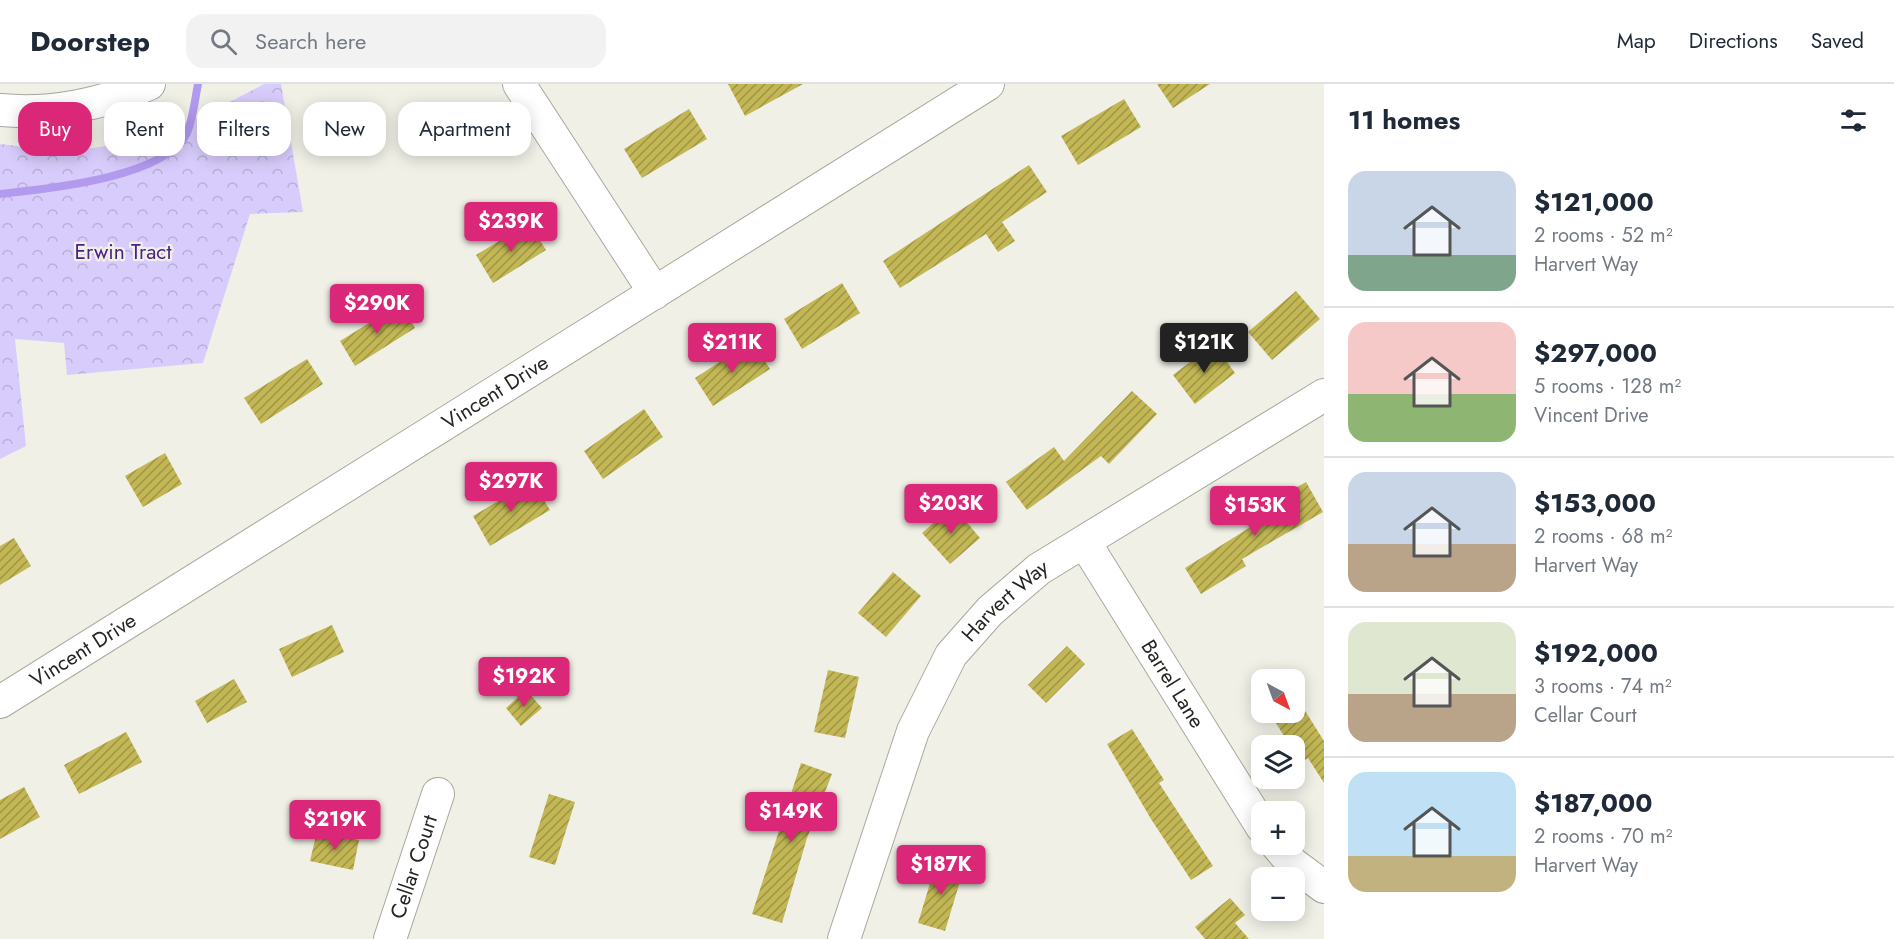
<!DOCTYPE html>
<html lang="en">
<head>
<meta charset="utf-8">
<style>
  body { margin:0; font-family:Jost,sans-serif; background:#f2f2f3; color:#1f2937; height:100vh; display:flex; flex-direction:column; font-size:22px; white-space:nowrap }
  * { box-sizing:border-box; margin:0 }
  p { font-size:20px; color:#747a83 }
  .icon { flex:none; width:33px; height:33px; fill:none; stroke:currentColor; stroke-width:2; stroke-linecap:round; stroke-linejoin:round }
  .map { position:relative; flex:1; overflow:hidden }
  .details { display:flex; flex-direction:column; background:#fff; width:570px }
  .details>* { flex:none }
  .banner { position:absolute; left:18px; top:18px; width:570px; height:54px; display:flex; gap:12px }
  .needle { width:39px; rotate:139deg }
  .fabs { position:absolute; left:1251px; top:585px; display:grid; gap:12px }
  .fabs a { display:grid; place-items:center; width:54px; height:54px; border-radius:12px; background:#fff; box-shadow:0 3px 15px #0003; font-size:30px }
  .price { position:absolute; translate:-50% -51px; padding:0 14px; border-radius:6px; background:#db2777; color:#fff; font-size:20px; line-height:39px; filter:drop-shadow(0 2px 3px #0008) }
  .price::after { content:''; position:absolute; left:50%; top:36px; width:18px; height:14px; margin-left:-9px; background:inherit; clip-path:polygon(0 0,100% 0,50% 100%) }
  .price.current { background:#222; color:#fff }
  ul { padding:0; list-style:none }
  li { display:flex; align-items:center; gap:18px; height:150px; padding:0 24px }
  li+li { border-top:2px solid #e0e1e3 }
  li span { display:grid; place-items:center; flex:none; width:168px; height:120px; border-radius:18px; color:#555 }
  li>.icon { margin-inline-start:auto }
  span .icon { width:72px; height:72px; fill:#fffc; stroke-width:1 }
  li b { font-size:26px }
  h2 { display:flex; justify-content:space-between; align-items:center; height:72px; padding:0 24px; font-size:26px }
  .chip { padding:0 21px; border-radius:18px; background:#fff; box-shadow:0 3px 15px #0003; font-size:21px; line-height:54px }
  .chip.current { background:#db2777; color:#fff }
  header { display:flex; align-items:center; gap:36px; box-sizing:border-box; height:84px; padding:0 30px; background:#fff; border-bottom:2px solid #e0e1e3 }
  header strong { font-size:28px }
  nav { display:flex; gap:33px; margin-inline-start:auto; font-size:21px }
  .search { width:420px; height:54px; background:#f2f2f3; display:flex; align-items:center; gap:15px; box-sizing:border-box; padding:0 21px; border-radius:18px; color:#747a83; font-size:22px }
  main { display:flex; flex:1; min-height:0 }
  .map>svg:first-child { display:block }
  .park { fill:url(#park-crowns) }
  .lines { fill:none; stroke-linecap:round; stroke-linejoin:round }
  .stream { stroke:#b29bef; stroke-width:8 }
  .building { fill:url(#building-hatch) }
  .minor-casing { stroke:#a9a89f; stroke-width:34 }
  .minor { stroke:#fff; stroke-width:32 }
  .labels { text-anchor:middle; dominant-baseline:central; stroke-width:4.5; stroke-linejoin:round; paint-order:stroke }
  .park-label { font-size:21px; fill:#492282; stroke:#f1f0e7 }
  .street-label { font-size:21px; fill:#262522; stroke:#f1f0e7 }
</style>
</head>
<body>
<header>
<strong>Doorstep</strong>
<div class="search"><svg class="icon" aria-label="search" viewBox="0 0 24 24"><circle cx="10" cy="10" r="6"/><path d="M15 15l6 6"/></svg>Search here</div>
<nav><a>Map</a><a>Directions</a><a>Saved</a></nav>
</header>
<main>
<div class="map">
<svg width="1324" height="855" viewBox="0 0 1324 855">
  <defs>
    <pattern id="park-crowns" width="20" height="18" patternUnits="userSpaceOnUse" patternTransform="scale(1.5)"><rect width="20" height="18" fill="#d8ccfc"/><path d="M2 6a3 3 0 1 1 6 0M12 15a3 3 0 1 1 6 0" fill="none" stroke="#b9afd8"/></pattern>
    <pattern id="building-hatch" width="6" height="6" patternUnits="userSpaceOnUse" patternTransform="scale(1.5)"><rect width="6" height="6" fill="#c2b754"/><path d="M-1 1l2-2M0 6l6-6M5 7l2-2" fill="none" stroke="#9d9545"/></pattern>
  </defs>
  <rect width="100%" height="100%" fill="#f1f0e7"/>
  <!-- park -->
  <path class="park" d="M264 0H281L303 128 250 130 203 279 67 291 64 259 15 255 26 362 0 375V60C21 62 43 67 64 66 141 64 197 36 264 0Z"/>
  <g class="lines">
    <!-- stream -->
    <path class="stream" d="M0 110C46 105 165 94 187 49 193 35 195 15 198 0"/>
  </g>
  <!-- building -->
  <g class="building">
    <polygon points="728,0 803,0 745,32"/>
    <polygon points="1157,0 1210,0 1173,24"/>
    <polygon points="1124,15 1141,43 1078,81 1061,52"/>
    <polygon points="689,25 707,55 642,94 624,65"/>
    <polygon points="1029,81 1047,108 1002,138 1015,157 998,168 986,150 900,204 883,177"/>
    <polygon points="529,139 546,166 493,199 476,171"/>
    <polygon points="842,199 860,229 802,265 784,235"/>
    <polygon points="1296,207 1320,235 1272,276 1248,248"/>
    <polygon points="400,220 415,244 355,282 340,257"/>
    <polygon points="752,257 770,285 713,322 695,294"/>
    <polygon points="1214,260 1235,289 1195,320 1173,291"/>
    <polygon points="307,275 323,300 261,340 244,314"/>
    <polygon points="1132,307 1157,330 1109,380 1101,372 1027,426 1006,398 1054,363 1064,377"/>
    <polygon points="644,325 663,353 603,395 584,367"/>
    <polygon points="165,369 182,400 143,423 125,392"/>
    <polygon points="532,397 550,426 490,462 473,432"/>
    <polygon points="1306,398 1323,428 1242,475 1246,482 1201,510 1185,484 1257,439 1251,430"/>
    <polygon points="953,422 980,454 950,480 922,449"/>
    <polygon points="14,454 31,482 0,501 0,462"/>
    <polygon points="893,488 921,512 886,553 858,529"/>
    <polygon points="332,541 344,568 292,593 279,565"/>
    <polygon points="1067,562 1085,580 1046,619 1028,601"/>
    <polygon points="828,586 859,593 845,654 814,648"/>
    <polygon points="234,595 247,618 207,639 195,617"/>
    <polygon points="526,606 542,624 521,642 506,624"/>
    <polygon points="1302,622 1324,657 1324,699 1308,674 1301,679 1294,669 1294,662 1290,662 1276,639"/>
    <polygon points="1132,645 1164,696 1159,699 1213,782 1191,796 1151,735 1107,660"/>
    <polygon points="126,648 142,678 79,710 64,681"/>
    <polygon points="801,679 832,690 807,754 782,839 752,830"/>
    <polygon points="24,703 40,733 0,755 0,716"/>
    <polygon points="549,710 575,718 555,781 529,773"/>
    <polygon points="317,747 359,756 353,786 310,777"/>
    <polygon points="937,776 964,784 945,847 918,839"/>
    <polygon points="1230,814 1245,831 1235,839 1249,855 1205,855 1195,843"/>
  </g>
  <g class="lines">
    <defs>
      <g id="minor">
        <polyline points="519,0 655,209"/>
        <path d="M0 26C50 31 103 20 149 0"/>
        <path id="s1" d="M1085 459 1262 743"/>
        <path id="s2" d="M0 618 988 0"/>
        <polyline points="1276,760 1293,780 1324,803"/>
        <path id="s3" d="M390 855 438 710"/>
        <path id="s4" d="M844 855 913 647 951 571 990 527 1039 485 1324 311"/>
      </g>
    </defs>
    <!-- minor casing -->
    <use href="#minor" class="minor-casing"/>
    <!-- minor -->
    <use href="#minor" class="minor"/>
  </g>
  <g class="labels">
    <!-- park labels -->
    <g class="park-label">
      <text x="123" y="168">Erwin Tract</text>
    </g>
    <!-- street labels -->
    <g class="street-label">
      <text stroke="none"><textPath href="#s2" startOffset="584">Vincent Drive</textPath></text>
      <text stroke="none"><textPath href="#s4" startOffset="381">Harvert Way</textPath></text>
      <text stroke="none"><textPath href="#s2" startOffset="98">Vincent Drive</textPath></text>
      <text stroke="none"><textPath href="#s1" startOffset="166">Barrel Lane</textPath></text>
      <text stroke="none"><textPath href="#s3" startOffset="76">Cellar Court</textPath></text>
    </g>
  </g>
</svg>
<div class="fabs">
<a><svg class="needle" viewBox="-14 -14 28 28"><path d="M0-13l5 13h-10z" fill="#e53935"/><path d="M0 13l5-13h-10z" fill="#747a83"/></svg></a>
<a><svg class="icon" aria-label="layers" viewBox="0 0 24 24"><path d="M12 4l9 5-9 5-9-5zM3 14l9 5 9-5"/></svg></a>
<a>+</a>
<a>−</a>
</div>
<b class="price" style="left:511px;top:169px">$239K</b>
<b class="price" style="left:377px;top:251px">$290K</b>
<b class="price" style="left:732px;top:290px">$211K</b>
<b class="price current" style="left:1204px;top:290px">$121K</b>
<b class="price" style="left:511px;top:429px">$297K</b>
<b class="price" style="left:951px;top:451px">$203K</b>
<b class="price" style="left:1255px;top:453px">$153K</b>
<b class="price" style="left:524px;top:624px">$192K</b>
<b class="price" style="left:791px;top:759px">$149K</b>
<b class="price" style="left:335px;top:767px">$219K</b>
<b class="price" style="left:941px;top:812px">$187K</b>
<div class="banner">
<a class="chip current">Buy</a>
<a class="chip">Rent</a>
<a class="chip">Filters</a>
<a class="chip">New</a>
<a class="chip">Apartment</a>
</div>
</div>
<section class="details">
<h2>11 homes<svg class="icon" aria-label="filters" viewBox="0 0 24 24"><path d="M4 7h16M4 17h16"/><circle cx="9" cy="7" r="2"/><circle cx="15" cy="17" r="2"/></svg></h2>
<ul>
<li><span style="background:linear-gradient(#c9d6e8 70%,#7fa58c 0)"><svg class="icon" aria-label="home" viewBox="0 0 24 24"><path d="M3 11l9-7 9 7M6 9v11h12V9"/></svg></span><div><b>$121,000</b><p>2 rooms · 52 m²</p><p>Harvert Way</p></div></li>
<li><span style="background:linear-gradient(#f6c9c9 60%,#8fb573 0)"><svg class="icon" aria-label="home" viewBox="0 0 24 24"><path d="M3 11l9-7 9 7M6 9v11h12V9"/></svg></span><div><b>$297,000</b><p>5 rooms · 128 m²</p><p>Vincent Drive</p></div></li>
<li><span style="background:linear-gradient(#c9d6e8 60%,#b9a48a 0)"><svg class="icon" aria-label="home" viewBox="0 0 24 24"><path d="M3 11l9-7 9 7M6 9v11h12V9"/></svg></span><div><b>$153,000</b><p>2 rooms · 68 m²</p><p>Harvert Way</p></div></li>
<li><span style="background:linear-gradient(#dfe7d0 60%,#b9a48a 0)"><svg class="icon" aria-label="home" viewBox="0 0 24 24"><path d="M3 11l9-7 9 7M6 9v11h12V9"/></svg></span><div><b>$192,000</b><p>3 rooms · 74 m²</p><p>Cellar Court</p></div></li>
<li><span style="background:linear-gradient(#bfe0f5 70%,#c2b280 0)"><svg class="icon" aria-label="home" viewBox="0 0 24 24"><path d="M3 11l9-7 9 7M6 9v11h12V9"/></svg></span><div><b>$187,000</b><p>2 rooms · 70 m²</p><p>Harvert Way</p></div></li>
</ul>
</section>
</main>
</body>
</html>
